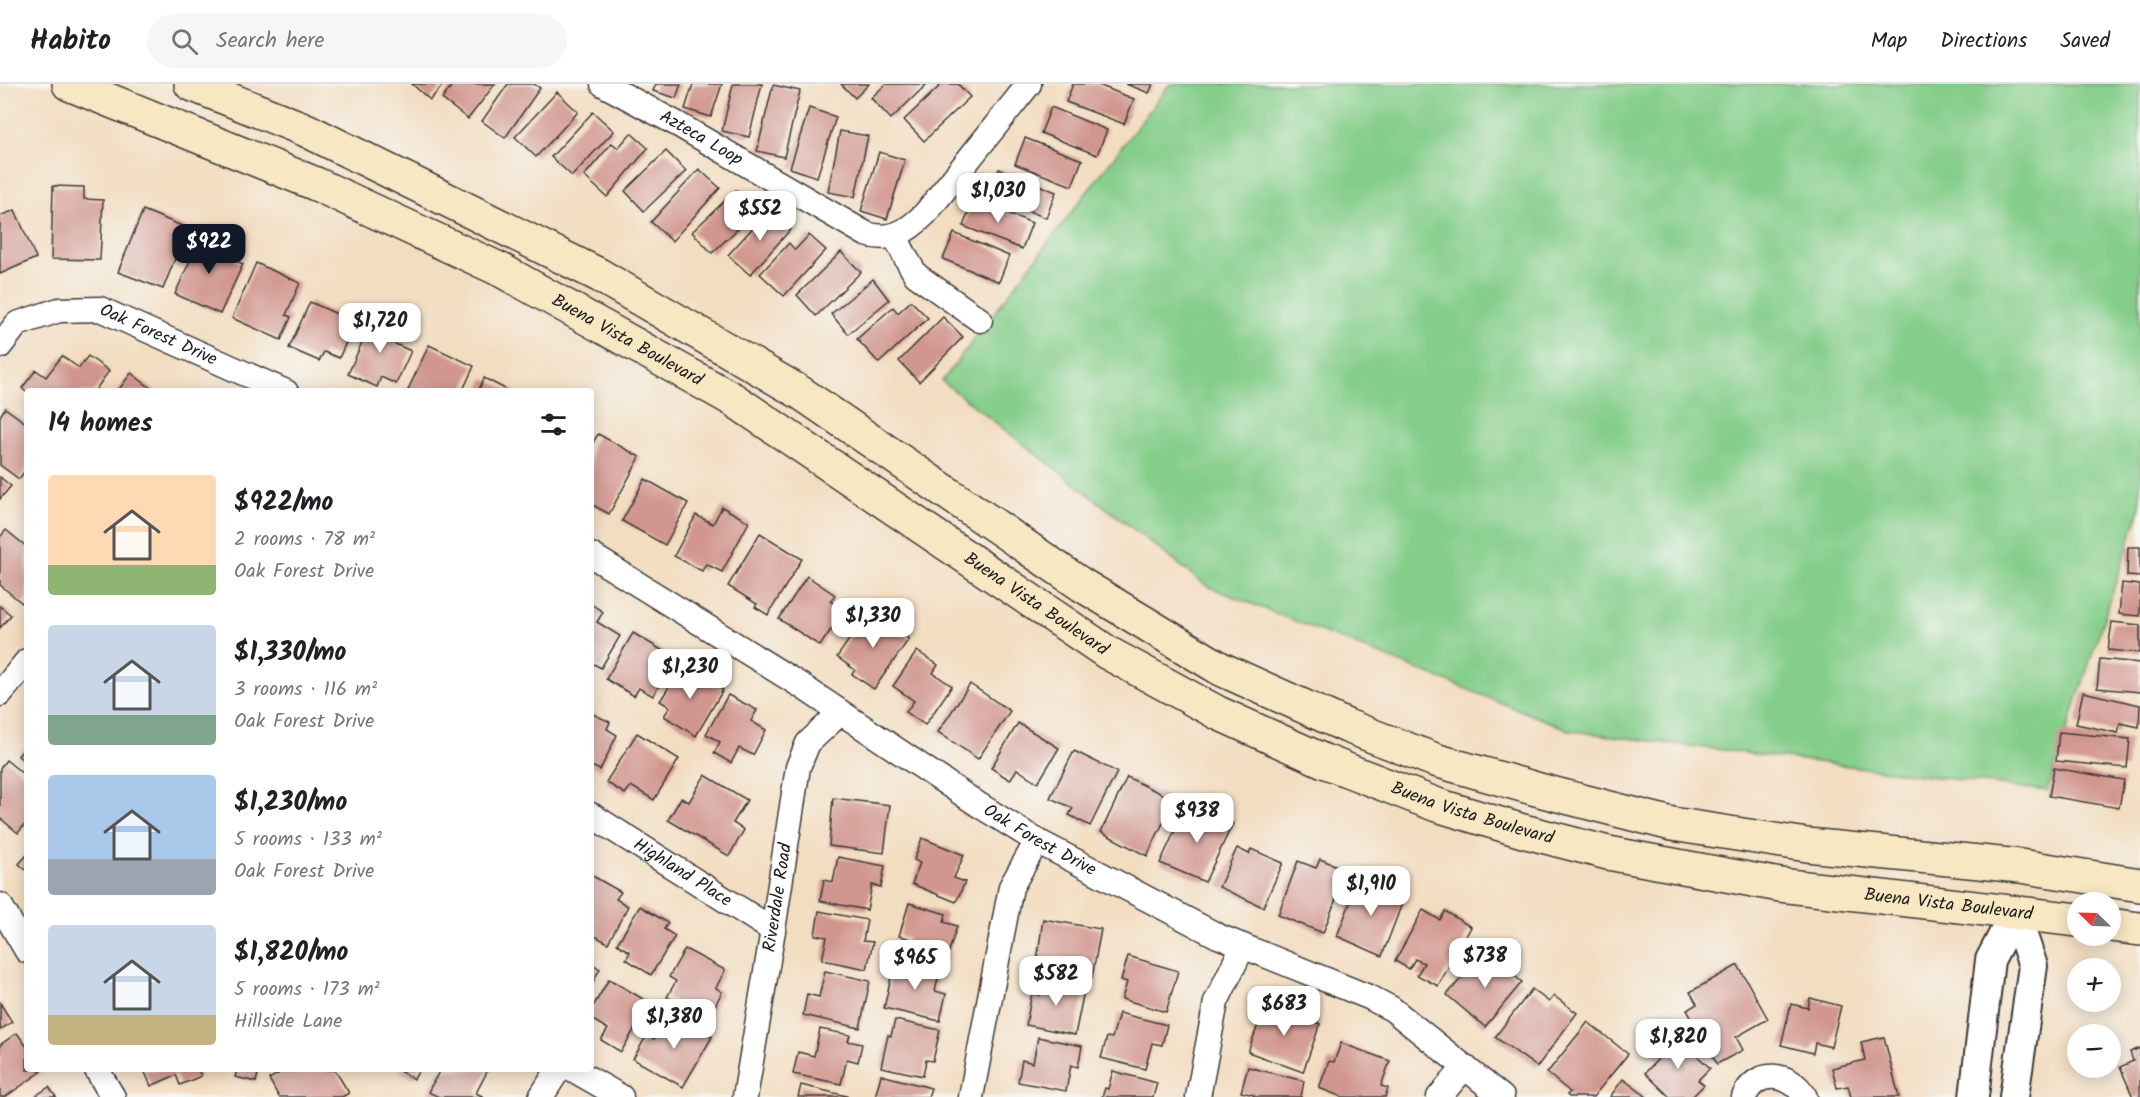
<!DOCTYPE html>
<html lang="en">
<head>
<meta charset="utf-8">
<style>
  body { margin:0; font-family:Kalam,sans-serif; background:#f6f6f6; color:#202124; height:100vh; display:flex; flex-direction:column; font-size:22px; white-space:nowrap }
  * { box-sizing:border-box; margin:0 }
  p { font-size:20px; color:#757577 }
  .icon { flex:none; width:33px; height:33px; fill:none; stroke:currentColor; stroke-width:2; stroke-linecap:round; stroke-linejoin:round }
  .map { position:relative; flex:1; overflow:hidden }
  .details { position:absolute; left:24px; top:304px; width:570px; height:684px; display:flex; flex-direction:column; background:#fff; border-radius:6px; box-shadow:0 3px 15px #0003 }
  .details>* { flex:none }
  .needle { width:39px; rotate:293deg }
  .controls { position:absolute; left:2067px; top:808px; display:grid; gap:12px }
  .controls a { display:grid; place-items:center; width:54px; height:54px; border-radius:50%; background:#fff; box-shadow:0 3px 15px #0003; font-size:30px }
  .price { position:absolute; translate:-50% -51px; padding:0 14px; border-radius:12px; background:#fff; color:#222; font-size:20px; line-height:39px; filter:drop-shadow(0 2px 3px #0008) }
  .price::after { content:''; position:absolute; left:50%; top:36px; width:18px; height:14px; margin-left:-9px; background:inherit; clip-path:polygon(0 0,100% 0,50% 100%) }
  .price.selected { background:#111827; color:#fff }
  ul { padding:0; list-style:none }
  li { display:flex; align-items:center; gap:18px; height:150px; padding:0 24px }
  li span { display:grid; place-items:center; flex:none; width:168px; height:120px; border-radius:6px; color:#555 }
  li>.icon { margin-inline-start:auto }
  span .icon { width:72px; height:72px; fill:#fffc; stroke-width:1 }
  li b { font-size:26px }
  h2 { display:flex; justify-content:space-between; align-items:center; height:72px; padding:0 24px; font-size:26px }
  header { display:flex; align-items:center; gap:36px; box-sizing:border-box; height:84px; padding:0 30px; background:#fff; border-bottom:2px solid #e0e0e0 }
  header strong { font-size:28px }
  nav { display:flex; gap:33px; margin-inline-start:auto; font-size:21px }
  .search { width:420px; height:54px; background:#f6f6f6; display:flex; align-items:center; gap:15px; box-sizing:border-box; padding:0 21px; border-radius:33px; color:#757577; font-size:22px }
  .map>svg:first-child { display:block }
  .green { fill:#85ce8a; stroke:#507553; stroke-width:1.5 }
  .building { fill:#d1978f }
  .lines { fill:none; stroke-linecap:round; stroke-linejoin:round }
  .minor-casing { stroke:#3c3935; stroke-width:27 }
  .tertiary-casing { stroke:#3c3935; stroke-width:32 }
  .secondary-casing { stroke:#3c3935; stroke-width:36 }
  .minor { stroke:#fff; stroke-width:24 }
  .tertiary { stroke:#fff; stroke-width:28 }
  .secondary { stroke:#f7e8c3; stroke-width:33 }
  .labels { text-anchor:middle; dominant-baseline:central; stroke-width:4.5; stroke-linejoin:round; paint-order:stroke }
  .street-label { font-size:18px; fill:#1c1c1c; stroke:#f6f6f2 }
</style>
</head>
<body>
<header>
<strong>Habito</strong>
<div class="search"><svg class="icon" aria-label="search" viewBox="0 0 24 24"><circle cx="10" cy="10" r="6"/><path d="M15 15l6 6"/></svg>Search here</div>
<nav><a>Map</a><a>Directions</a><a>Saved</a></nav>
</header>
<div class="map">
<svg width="2140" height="1013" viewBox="0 0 2140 1013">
  <rect width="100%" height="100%" fill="#f6f6f2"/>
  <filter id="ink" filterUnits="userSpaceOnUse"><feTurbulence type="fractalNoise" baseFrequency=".0167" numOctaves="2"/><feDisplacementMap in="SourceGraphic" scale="12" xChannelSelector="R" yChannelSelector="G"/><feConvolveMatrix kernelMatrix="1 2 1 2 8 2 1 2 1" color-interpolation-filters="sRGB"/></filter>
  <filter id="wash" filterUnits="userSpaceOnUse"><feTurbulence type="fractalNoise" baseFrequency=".008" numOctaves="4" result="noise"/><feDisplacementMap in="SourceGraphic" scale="24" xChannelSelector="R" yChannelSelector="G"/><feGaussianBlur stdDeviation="1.35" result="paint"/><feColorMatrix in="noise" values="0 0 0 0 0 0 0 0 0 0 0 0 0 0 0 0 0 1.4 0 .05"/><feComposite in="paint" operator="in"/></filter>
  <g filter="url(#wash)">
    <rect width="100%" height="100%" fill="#f3ddc1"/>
    <!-- green -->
    <polygon class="green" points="1170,0 2140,0 2140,425 2047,707 1572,647 1207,502 942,297"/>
    <g id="blocks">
      <!-- building -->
      <g class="building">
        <polygon points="412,0 444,0 430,16"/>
        <polygon points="453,0 495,0 468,35 442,15"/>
        <polygon points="508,0 534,0 540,4 505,54 482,37"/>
        <polygon points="656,0 681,0 676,14 653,7"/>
        <polygon points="693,0 722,0 711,33 685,25"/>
        <polygon points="733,0 762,0 749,53 722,47"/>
        <polygon points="841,0 869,0 855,14"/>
        <polygon points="886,0 927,0 891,35 871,14"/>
        <polygon points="942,0 958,0 970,13 924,57 904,36"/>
        <polygon points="1073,0 1096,0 1134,15 1124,40 1066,18"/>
        <polygon points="1126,0 1153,0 1149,9"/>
        <polygon points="773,1 800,7 784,73 757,67"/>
        <polygon points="557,8 578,28 536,73 515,53"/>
        <polygon points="1051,23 1107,46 1097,71 1041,49"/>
        <polygon points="809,24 836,33 817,93 790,84"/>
        <polygon points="593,28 614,47 572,92 551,73"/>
        <polygon points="840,47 868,52 855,113 828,108"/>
        <polygon points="631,49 648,64 607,113 584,92 612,59 618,64"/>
        <polygon points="1025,54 1082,76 1072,102 1015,80"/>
        <polygon points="666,67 686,87 644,127 625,107"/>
        <polygon points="879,68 905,76 887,135 861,127"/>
        <polygon points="699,85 720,104 672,157 651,138"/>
        <polygon points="999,85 1056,108 1046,134 988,110"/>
        <polygon points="53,102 84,103 84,115 103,116 100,176 51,175"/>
        <polygon points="736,106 757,127 712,169 692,148"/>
        <polygon points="974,115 1032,139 1022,165 963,142"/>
        <polygon points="770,125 791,145 750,191 728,171"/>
        <polygon points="15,126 36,174 0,190 0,132"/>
        <polygon points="143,126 187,144 163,205 118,188"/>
        <polygon points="954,149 1009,172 999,198 943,175"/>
        <polygon points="202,150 229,162 224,171 243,180 220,230 175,210"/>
        <polygon points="809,151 826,166 784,212 760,190 789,159 795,166"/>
        <polygon points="841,168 861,188 816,232 797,211"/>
        <polygon points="256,179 300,199 286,231 291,233 281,256 232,234"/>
        <polygon points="873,195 889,216 848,250 831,230"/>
        <polygon points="911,217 928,234 879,279 857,255 893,223 898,229"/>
        <polygon points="310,218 355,238 339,274 324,268 319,277 289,264"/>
        <polygon points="375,229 401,241 393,259 411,267 396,300 381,293 377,303 348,290"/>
        <polygon points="943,233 963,253 919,298 899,277"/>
        <polygon points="429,261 474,282 462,308 407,308"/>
        <polygon points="62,272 79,284 88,272 109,287 94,308 26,308 22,304 36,286 46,293"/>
        <polygon points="131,289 156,308 117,308"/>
        <polygon points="484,294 511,308 478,308"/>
        <polygon points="5,324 27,340 27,384 19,395 0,381 0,332"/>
        <polygon points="598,350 640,373 609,430 591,420 591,362"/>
        <polygon points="0,393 11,402 0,415"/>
        <polygon points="645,395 688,419 665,461 622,437"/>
        <polygon points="722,423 749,438 722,488 706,480 702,487 674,472 696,431 713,440"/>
        <polygon points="6,446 27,463 27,513 22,519 0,501 0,453"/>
        <polygon points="760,449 802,475 768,531 755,523 757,520 728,502"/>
        <polygon points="2128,463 2140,463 2140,493 2127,492"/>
        <polygon points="807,492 835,511 830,517 844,526 820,562 779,535"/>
        <polygon points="2122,499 2140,501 2140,532 2119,530"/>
        <polygon points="591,520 603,528 597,538 620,552 601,584 594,580 591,584"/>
        <polygon points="0,522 11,531 0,544"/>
        <polygon points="869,527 909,555 874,605 852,590 855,586 837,573"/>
        <polygon points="2112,538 2140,541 2140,569 2108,566"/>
        <polygon points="633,549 675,574 653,612 639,604 634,612 606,595"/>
        <polygon points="917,567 938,581 933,589 952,602 925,641 906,628 914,617 893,602"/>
        <polygon points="2100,575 2140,579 2140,608 2097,604"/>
        <polygon points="683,581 723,606 696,652 664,632 670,623 660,617"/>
        <polygon points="970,600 1010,627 978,675 938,648"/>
        <polygon points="2083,608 2140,621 2139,643 2120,639 2118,649 2076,640"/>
        <polygon points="728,611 757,626 751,637 766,646 753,671 739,664 731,679 714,669 720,658 706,650"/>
        <polygon points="591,629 610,638 607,645 617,651 600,686 591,682"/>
        <polygon points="1018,639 1059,664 1038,699 1017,685 1010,696 991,684"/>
        <polygon points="2059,648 2130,655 2127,684 2056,677"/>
        <polygon points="637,649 679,675 654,716 631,702 625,710 606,698"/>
        <polygon points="27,661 27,679 18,672"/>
        <polygon points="1074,667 1117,688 1090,742 1069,731 1073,724 1050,714"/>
        <polygon points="6,676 27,693 27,738 18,749 0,734 0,684"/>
        <polygon points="2054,684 2124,696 2119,724 2049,712"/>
        <polygon points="705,691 747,716 733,739 744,746 729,772 668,736 681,714 689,718"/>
        <polygon points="1127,693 1174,716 1147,772 1101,748"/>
        <polygon points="833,714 890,721 884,769 829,762"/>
        <polygon points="1203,724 1233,739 1205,798 1160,779 1185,725 1199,732"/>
        <polygon points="922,754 964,771 954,794 965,798 956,818 912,800 920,779 914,776"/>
        <polygon points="1237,764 1249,770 1251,765 1283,779 1263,823 1219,803"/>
        <polygon points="27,771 27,787 19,780"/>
        <polygon points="838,773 885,782 881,803 872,801 867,826 820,817 824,796 833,798"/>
        <polygon points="1320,775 1347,786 1323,849 1278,831 1298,777 1316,784"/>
        <polygon points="591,791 621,808 616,815 628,822 608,859 591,850"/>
        <polygon points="1360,794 1405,812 1382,872 1337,852"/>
        <polygon points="909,819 946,830 944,838 957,842 945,880 904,867 908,854 899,852"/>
        <polygon points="640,822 668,839 664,845 675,852 651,891 626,875 630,868 617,860"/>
        <polygon points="1423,826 1440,836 1445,827 1471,843 1438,902 1417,891 1424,879 1415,875 1409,885 1395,877"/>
        <polygon points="819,827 867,836 863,857 873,858 867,885 822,876 827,853 815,851"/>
        <polygon points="1043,835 1101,845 1092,894 1036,884"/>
        <polygon points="685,865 725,886 716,904 722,908 708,935 667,913 676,897 669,893"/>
        <polygon points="1484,867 1522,898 1485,943 1447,911"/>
        <polygon points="1128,872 1178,887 1166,928 1122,915 1127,898 1121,896"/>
        <polygon points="895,876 940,887 935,907 946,910 940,937 884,924"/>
        <polygon points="591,879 600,885 591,901"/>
        <polygon points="1738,881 1768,935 1736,953 1743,966 1717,980 1687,926 1697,920 1690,908"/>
        <polygon points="825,887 870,897 860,944 803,931 807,910 819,913"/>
        <polygon points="1044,893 1085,902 1075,951 1026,941 1032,909 1040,911"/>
        <polygon points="609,895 650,919 621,968 601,956 608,945 591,935 591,926"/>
        <polygon points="1532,905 1549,918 1554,912 1577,929 1537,983 1495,953"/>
        <polygon points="1810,914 1841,922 1831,963 1815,959 1813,969 1781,961 1791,920 1808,924"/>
        <polygon points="0,919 12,938 0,946"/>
        <polygon points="1262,919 1320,940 1303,988 1248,968 1259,938 1255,937"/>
        <polygon points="669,929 712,953 683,1003 633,975 647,951 654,955"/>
        <polygon points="1119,929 1167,941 1162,961 1152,959 1145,985 1101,974 1107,953 1112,954"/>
        <polygon points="895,936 940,946 933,977 926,976 923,992 881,983 888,951 891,952"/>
        <polygon points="1588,938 1628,970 1593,1013 1569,1013 1567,1011 1570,1008 1547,989"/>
        <polygon points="820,945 850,951 848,957 862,960 858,978 847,975 841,1000 793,990 798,968 814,972"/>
        <polygon points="17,949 27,963 27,986 39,986 41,988 5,1013 0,1013 0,961"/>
        <polygon points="1674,950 1710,984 1698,996 1704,1001 1692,1013 1670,1013 1645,989 1658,975 1654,971"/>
        <polygon points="1038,953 1082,962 1078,983 1071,981 1066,1007 1018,998 1022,976 1033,979"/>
        <polygon points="1884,953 1899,1013 1851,1013 1848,1002 1837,1004 1832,984 1865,976 1861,958"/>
        <polygon points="1341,959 1390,977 1381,1002 1388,1004 1385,1013 1342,1013 1319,1004 1329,977 1334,978"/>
        <polygon points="2140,964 2140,1013 2133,1013 2120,983 2133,977 2130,968"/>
        <polygon points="1248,983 1304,997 1301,1013 1253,1013 1254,1011 1241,1008"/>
        <polygon points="144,986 198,986 201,992 180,1001 176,991 151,1002"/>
        <polygon points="237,986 259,986 256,998 235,993"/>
        <polygon points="285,986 292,986 293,988 297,986 335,986 349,1009 342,1013 279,1013 269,995"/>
        <polygon points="397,986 419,986 414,995"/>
        <polygon points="440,986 488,986 476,1009 484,1013 439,1013 428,1008"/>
        <polygon points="1113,987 1157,999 1153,1013 1102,1013 1105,1004 1108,1005"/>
        <polygon points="881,991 931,1004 928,1013 875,1013"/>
        <polygon points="1623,995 1647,1013 1610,1013"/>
        <polygon points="801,1001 847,1012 847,1013 798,1013"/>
        <polygon points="49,1003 56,1013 34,1013"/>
      </g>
    </g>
  </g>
  <g filter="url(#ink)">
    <use href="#blocks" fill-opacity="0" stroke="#3c3935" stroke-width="1.5"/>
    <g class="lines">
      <defs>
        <g id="minor">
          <path id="s1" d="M603 0 679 41 866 150C890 158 907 148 925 130L1029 0"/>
          <polyline points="895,152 906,174 916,191 980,236"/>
          <path id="s2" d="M0 262 17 240 59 226 100 225 286 308"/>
          <path id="s3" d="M591 471 800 601 979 721 1037 757 1218 852 1371 914 1392 925 1502 1013"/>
          <polyline points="0,610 27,577"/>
          <path id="s4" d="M591 731 773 846"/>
          <polyline points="0,821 27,867"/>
          <polyline points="97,986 113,1013"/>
          <polyline points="574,986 621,1013"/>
          <polyline points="541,1013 558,986"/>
          <path id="s5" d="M745 1013 773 846 798 683 808 659 840 629"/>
          <polyline points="971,1013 1011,803 1037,757"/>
          <polyline points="1198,1013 1216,918 1243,862"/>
          <polyline points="1439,1013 1465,983"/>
          <path d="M1744 1013C1756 984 1791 988 1805 1013"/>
        </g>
        <g id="tertiary">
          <polyline points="1974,1013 1990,876 2015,828"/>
          <polyline points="2014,1013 2033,882 2015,828"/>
        </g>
        <g id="secondary">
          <path id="s6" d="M69 0 316 100 501 186 734 316 1108 569 1218 629 1324 677 1437 721 1523 747 1608 769 1780 801 2078 836"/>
          <polyline points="191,0 306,46 599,191 801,309 1082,501 1221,585 1347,642 1435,676 1543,707 1672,740 1807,761 2020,782 2140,801"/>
          <polyline points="2110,841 2140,845"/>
        </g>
      </defs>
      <!-- minor casing -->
      <use href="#minor" class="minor-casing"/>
      <!-- tertiary casing -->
      <use href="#tertiary" class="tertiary-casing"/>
      <!-- secondary casing -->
      <use href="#secondary" class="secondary-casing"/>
      <!-- minor -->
      <use href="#minor" class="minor"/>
      <!-- tertiary -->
      <use href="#tertiary" class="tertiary"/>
      <!-- secondary -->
      <use href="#secondary" class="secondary"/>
    </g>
  </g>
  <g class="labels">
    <!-- street labels -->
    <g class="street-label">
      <text stroke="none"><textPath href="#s1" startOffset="112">Azteca Loop</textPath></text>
      <text stroke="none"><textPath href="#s2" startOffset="177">Oak Forest Drive</textPath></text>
      <text stroke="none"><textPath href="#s6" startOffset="615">Buena Vista Boulevard</textPath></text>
      <text stroke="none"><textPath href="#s6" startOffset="1102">Buena Vista Boulevard</textPath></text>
      <text stroke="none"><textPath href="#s6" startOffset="1588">Buena Vista Boulevard</textPath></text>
      <text stroke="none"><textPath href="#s3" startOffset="532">Oak Forest Drive</textPath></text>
      <text stroke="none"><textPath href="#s4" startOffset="108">Highland Place</textPath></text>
      <text stroke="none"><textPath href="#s5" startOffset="202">Riverdale Road</textPath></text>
      <text stroke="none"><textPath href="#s6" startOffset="2074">Buena Vista Boulevard</textPath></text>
    </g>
  </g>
</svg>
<div class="controls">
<a><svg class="needle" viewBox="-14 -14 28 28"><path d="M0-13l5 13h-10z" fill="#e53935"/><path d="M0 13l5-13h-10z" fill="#757577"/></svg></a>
<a>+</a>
<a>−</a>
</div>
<b class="price" style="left:998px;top:140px">$1,030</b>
<b class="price" style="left:760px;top:158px">$552</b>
<b class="price selected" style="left:209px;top:191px">$922</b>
<b class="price" style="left:380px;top:270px">$1,720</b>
<b class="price" style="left:873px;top:565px">$1,330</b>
<b class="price" style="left:690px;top:616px">$1,230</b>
<b class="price" style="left:1197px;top:760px">$938</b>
<b class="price" style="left:1371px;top:833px">$1,910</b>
<b class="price" style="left:1485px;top:905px">$738</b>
<b class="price" style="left:915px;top:907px">$965</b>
<b class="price" style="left:1056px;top:923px">$582</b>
<b class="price" style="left:1284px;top:953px">$683</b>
<b class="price" style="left:674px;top:966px">$1,380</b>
<b class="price" style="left:1678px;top:986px">$1,820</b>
<section class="details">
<h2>14 homes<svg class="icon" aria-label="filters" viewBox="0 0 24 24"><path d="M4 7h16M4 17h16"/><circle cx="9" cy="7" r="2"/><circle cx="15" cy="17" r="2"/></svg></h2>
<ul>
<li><span style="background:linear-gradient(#ffd9b3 75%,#8fb573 0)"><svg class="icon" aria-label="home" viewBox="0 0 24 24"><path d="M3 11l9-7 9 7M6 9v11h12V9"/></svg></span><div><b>$922/mo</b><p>2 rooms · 78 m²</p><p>Oak Forest Drive</p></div></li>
<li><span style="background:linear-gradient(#c9d6e8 75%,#7fa58c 0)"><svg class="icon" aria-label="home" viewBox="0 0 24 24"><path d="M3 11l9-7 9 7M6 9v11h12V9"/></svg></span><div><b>$1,330/mo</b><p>3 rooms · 116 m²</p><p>Oak Forest Drive</p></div></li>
<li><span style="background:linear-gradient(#a9c7e8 70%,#9aa5b1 0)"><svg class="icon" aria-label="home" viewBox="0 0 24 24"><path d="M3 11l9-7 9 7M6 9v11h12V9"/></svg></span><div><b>$1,230/mo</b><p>5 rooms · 133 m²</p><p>Oak Forest Drive</p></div></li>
<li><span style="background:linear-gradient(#c9d6e8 75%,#c2b280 0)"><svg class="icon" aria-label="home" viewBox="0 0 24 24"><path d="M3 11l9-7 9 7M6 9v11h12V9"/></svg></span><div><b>$1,820/mo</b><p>5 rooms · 173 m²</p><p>Hillside Lane</p></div></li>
</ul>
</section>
</div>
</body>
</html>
